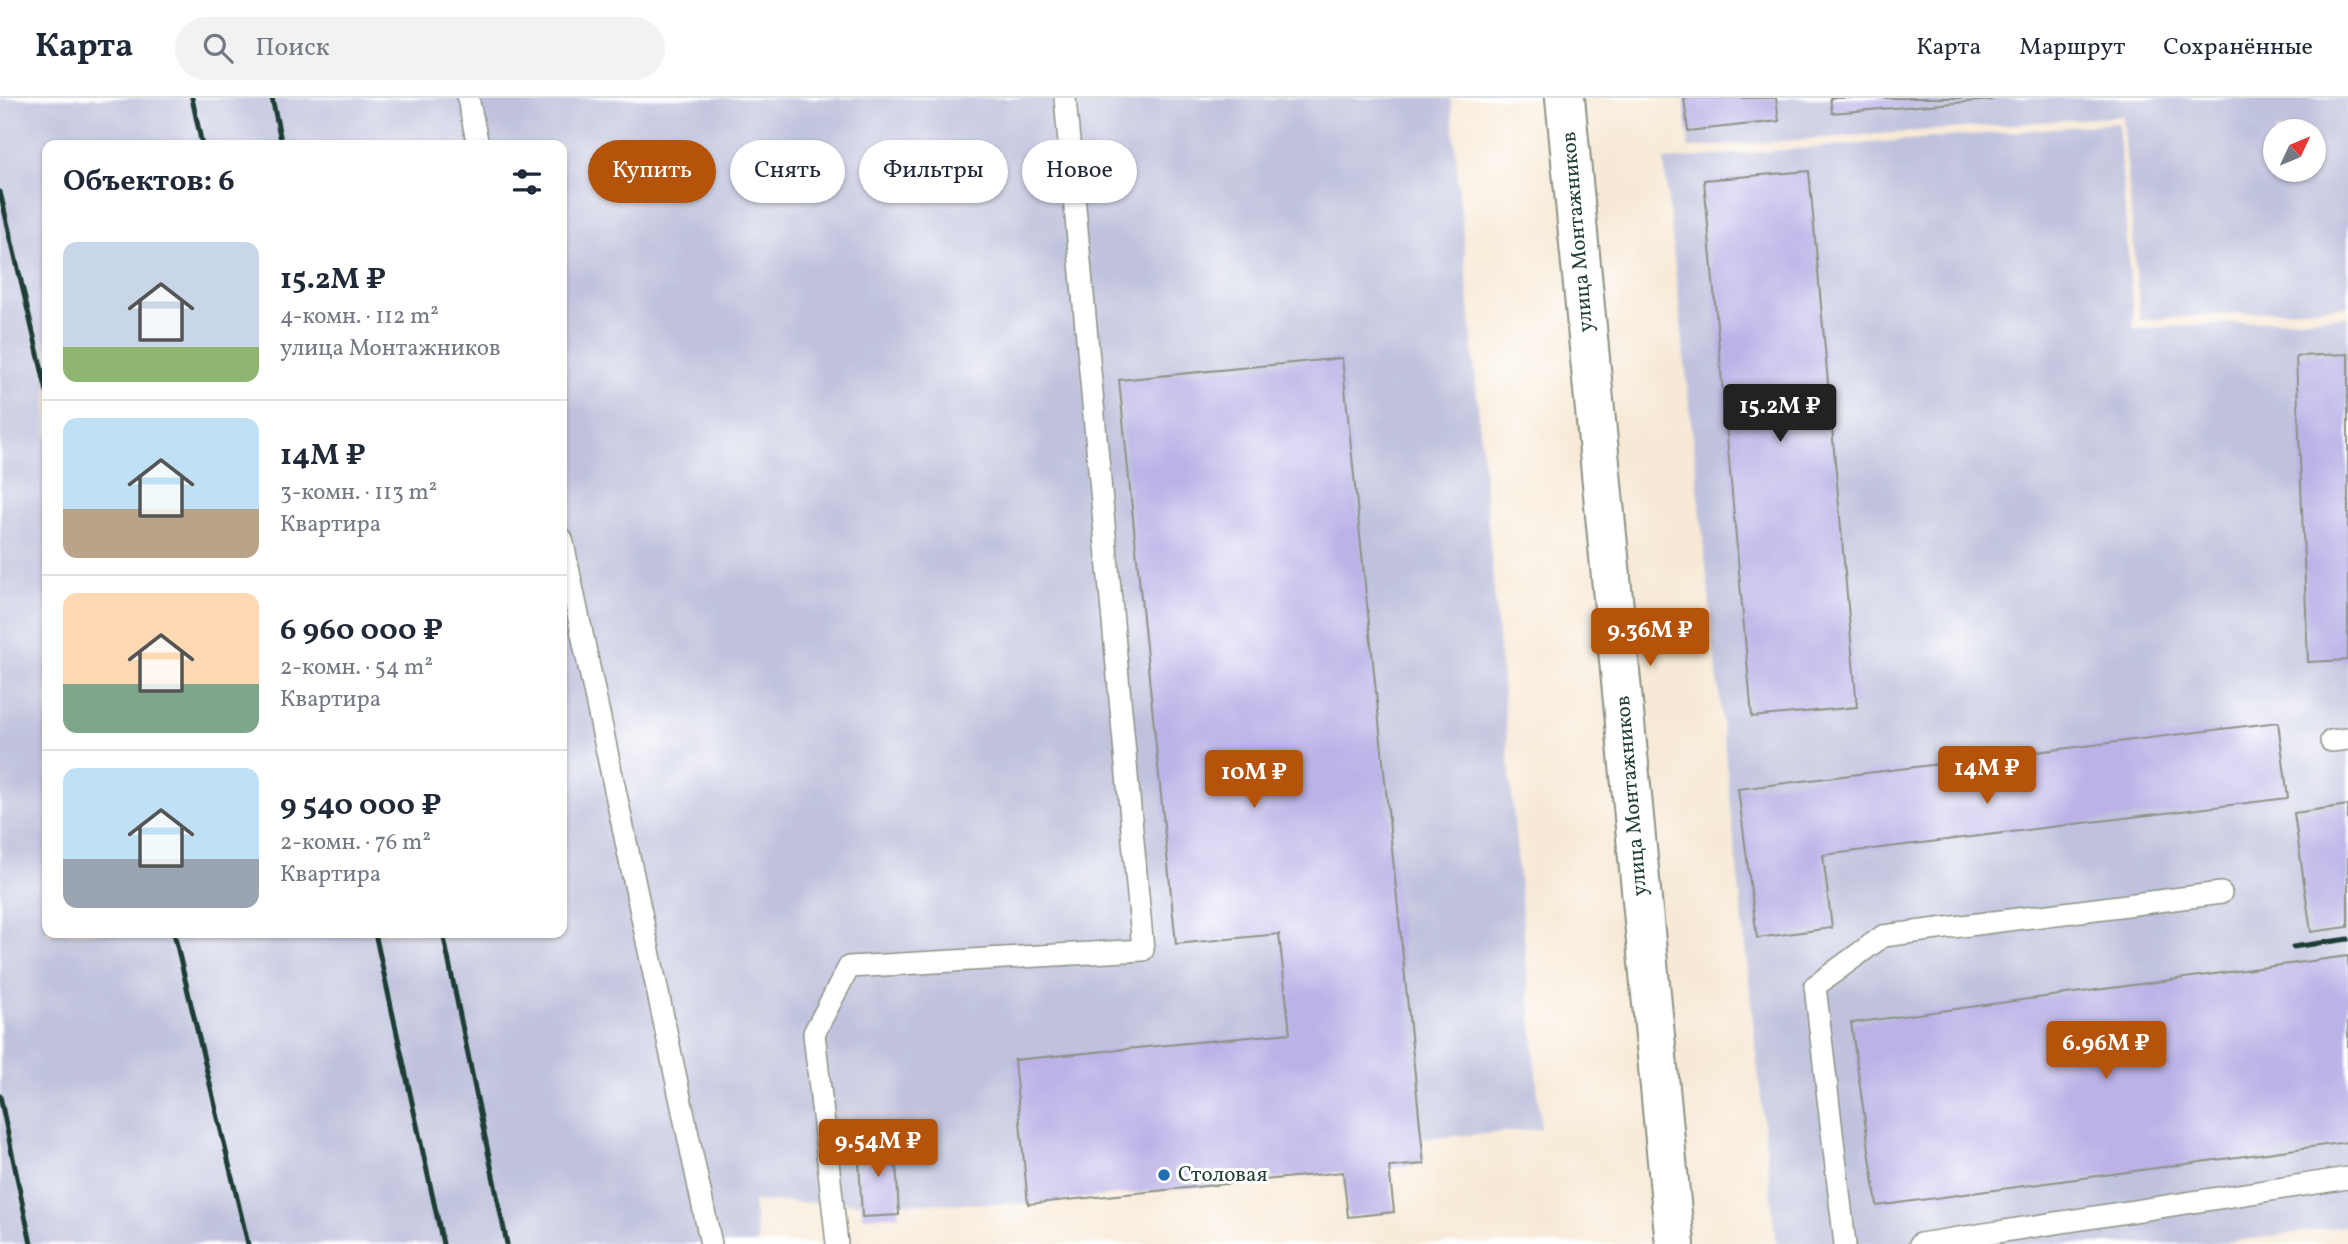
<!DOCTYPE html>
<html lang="ru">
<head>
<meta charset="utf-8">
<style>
  body { margin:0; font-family:Vollkorn,serif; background:#f2f2f3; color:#1f2937; height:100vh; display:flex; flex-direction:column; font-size:26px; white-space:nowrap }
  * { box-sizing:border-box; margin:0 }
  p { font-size:23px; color:#747a83 }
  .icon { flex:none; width:38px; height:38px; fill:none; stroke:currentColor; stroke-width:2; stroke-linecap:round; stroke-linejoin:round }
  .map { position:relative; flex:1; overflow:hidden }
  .details { position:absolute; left:42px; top:42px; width:525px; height:798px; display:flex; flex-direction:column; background:#fff; border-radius:14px; box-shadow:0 2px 5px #0004 }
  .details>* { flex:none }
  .top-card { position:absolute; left:588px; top:42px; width:665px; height:63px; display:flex; gap:14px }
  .needle { width:46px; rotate:46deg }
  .tools { position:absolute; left:2263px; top:21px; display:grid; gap:14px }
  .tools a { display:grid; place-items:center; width:63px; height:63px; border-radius:50%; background:#fff; box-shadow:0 2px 5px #0004; font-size:35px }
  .price { position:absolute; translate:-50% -60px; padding:0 16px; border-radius:7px; background:#b45309; color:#fff; font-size:23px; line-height:46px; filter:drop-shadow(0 2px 4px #0008) }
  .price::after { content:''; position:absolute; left:50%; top:42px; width:21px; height:16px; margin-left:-10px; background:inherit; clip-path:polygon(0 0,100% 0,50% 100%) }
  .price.active { background:#222; color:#fff }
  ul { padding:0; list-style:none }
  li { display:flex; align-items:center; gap:21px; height:175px; padding:0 21px }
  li+li { border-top:2px solid #e0e1e3 }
  li span { display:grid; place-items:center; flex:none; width:196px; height:140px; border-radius:14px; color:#555 }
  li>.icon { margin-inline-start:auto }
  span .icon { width:84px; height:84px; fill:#fffc; stroke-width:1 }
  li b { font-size:30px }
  h2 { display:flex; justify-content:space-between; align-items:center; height:84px; padding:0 21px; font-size:30px }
  .pill { padding:0 24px; border-radius:32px; background:#fff; box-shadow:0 2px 5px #0004; font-size:24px; line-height:63px }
  .pill.active { background:#b45309; color:#fff }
  header { display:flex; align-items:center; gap:42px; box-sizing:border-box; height:98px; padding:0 35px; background:#fff; border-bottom:2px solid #e0e1e3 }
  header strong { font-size:33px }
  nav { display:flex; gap:38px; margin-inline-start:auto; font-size:24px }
  .search { width:490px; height:63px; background:#f2f2f3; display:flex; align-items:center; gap:18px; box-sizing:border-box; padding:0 24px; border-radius:38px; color:#747a83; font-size:26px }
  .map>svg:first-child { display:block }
  .industrial { fill:#c0c2dd; fill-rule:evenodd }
  .building { fill:#bcb2e7 }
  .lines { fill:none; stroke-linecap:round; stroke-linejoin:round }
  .lane-casing { stroke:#8b9385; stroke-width:24 }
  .street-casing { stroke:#8b9385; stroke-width:42 }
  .lane { stroke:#fff; stroke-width:21 }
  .street { stroke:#fff; stroke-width:38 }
  .rail { stroke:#1f3d34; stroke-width:5 }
  .poi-dot { fill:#1f6fb2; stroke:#fff; stroke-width:2.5 }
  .labels { text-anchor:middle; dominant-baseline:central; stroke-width:6; stroke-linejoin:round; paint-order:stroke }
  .street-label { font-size:21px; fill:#1f3d34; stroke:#fff }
  .poi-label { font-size:21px; fill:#1f3d34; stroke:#fff; text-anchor:start }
</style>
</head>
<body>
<header>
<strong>Карта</strong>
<div class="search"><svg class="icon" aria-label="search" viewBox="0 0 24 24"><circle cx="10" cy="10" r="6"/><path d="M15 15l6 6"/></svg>Поиск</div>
<nav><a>Карта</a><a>Маршрут</a><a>Сохранённые</a></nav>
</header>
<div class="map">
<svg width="2348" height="1146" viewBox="0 0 2348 1146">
  <rect width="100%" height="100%" fill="#fff"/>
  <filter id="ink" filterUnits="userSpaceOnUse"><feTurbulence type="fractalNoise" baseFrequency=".0143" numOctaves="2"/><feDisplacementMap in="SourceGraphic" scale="14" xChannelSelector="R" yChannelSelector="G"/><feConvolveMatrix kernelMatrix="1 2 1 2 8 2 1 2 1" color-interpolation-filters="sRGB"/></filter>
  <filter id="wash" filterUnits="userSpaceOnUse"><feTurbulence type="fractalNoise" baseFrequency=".00686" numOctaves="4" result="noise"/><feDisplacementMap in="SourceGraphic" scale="28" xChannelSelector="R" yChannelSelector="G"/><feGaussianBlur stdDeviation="1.57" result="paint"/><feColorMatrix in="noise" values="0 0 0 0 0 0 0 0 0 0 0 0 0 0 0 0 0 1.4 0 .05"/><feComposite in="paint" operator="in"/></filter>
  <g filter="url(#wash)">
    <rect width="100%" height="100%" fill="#f7e9d6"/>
    <!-- industrial -->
    <g class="industrial">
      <path d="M0 0H1451L1541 1031 1422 1041 1424 1066 1390 1070 1394 1114 1348 1119 1343 1074 1028 1106 753 1104 758 1146H0ZM47 47H562V835H47Z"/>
      <path d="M1684 0H2348V208L2140 222 2123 18 1689 50ZM2275 33H2314V72H2275Z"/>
      <polygon points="2118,25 2134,231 2348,218 2348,1127 2313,1133 2210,1146 1776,1146 1664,62"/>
    </g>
    <g id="blocks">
      <!-- building -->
      <g class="building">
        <polygon points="1684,0 1776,0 1779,23 1688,33"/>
        <polygon points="1830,0 1991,0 1991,2 1832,15"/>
        <polygon points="1809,73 1857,609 1752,619 1704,82"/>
        <polygon points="2348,256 2348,562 2308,564 2296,258"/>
        <polygon points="1342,260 1424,1066 1389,1069 1394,1114 1348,1119 1343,1074 1028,1106 1014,962 1290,935 1279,836 1176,846 1119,282"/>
        <polygon points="2278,624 2288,700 1823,757 1832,830 1757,840 1738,691"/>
        <polygon points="2348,707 2348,829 2311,834 2294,715"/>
        <polygon points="2348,858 2348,1044 1877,1108 1851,925"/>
        <polygon points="895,1043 899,1117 862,1119 858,1045"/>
      </g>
    </g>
  </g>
  <g filter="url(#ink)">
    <use href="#blocks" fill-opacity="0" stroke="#8b9385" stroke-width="2"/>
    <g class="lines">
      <defs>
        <g id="lane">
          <polyline points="468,0 478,47"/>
          <polyline points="562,441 711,1146"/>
          <polyline points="2331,643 2348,641"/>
          <polyline points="837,1146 814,935 849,869 1143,852 1065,0"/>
          <polyline points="1845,1146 1815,888 1883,838 2221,795"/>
          <polyline points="1920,1146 2348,1080"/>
        </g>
        <polyline id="street" points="1565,0 1675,1146"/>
      </defs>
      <!-- lane casing -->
      <use href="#lane" class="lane-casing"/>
      <!-- street casing -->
      <use href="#street" class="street-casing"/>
      <!-- lane -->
      <use href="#lane" class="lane"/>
      <!-- street -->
      <use href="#street" class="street"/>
      <!-- rail -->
      <g class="rail">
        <polyline points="192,0 202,47"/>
        <polyline points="272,0 282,47"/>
        <polyline points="0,94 47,294"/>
        <polyline points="174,835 248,1146"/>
        <polyline points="375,835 443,1146"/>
        <polyline points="443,835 507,1146"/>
        <polyline points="2293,849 2348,841"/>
        <polyline points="0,998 31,1146"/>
      </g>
    </g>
  </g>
  <!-- markers -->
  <circle class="poi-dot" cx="1164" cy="1077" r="7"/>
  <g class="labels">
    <!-- street labels -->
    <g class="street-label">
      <text transform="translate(1578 134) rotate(-95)">улица Монтажников</text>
      <text transform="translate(1632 698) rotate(-95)">улица Монтажников</text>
    </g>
    <!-- poi labels -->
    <g class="poi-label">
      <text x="1178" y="1077">Столовая</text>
    </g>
  </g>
</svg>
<div class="tools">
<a><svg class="needle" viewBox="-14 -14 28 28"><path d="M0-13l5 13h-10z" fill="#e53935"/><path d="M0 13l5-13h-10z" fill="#747a83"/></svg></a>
</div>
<b class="price active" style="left:1780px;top:346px">15.2M ₽</b>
<b class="price" style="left:1650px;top:570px">9.36M ₽</b>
<b class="price" style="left:1987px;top:708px">14M ₽</b>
<b class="price" style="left:1254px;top:712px">10M ₽</b>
<b class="price" style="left:2106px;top:983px">6.96M ₽</b>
<b class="price" style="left:878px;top:1081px">9.54M ₽</b>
<div class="top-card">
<a class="pill active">Купить</a>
<a class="pill">Снять</a>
<a class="pill">Фильтры</a>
<a class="pill">Новое</a>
</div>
<section class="details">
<h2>Объектов: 6<svg class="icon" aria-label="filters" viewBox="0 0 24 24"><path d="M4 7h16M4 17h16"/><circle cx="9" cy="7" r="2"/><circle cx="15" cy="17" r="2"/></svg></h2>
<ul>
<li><span style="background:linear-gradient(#c9d6e8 75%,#8fb573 0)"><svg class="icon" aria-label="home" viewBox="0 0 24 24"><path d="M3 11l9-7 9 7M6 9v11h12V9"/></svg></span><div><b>15.2M ₽</b><p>4-комн. · 112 m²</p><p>улица Монтажников</p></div></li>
<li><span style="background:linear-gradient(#bfe0f5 65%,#b9a48a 0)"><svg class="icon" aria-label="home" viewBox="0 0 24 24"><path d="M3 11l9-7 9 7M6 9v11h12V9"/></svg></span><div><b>14M ₽</b><p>3-комн. · 113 m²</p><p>Квартира</p></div></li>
<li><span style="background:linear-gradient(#ffd9b3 65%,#7fa58c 0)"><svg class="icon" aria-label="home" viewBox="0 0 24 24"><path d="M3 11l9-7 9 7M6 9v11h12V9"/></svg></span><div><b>6 960 000 ₽</b><p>2-комн. · 54 m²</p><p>Квартира</p></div></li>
<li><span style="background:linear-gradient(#bfe0f5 65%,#9aa5b1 0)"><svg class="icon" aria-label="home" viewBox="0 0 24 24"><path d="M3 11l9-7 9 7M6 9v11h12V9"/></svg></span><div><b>9 540 000 ₽</b><p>2-комн. · 76 m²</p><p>Квартира</p></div></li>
</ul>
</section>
</div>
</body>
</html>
